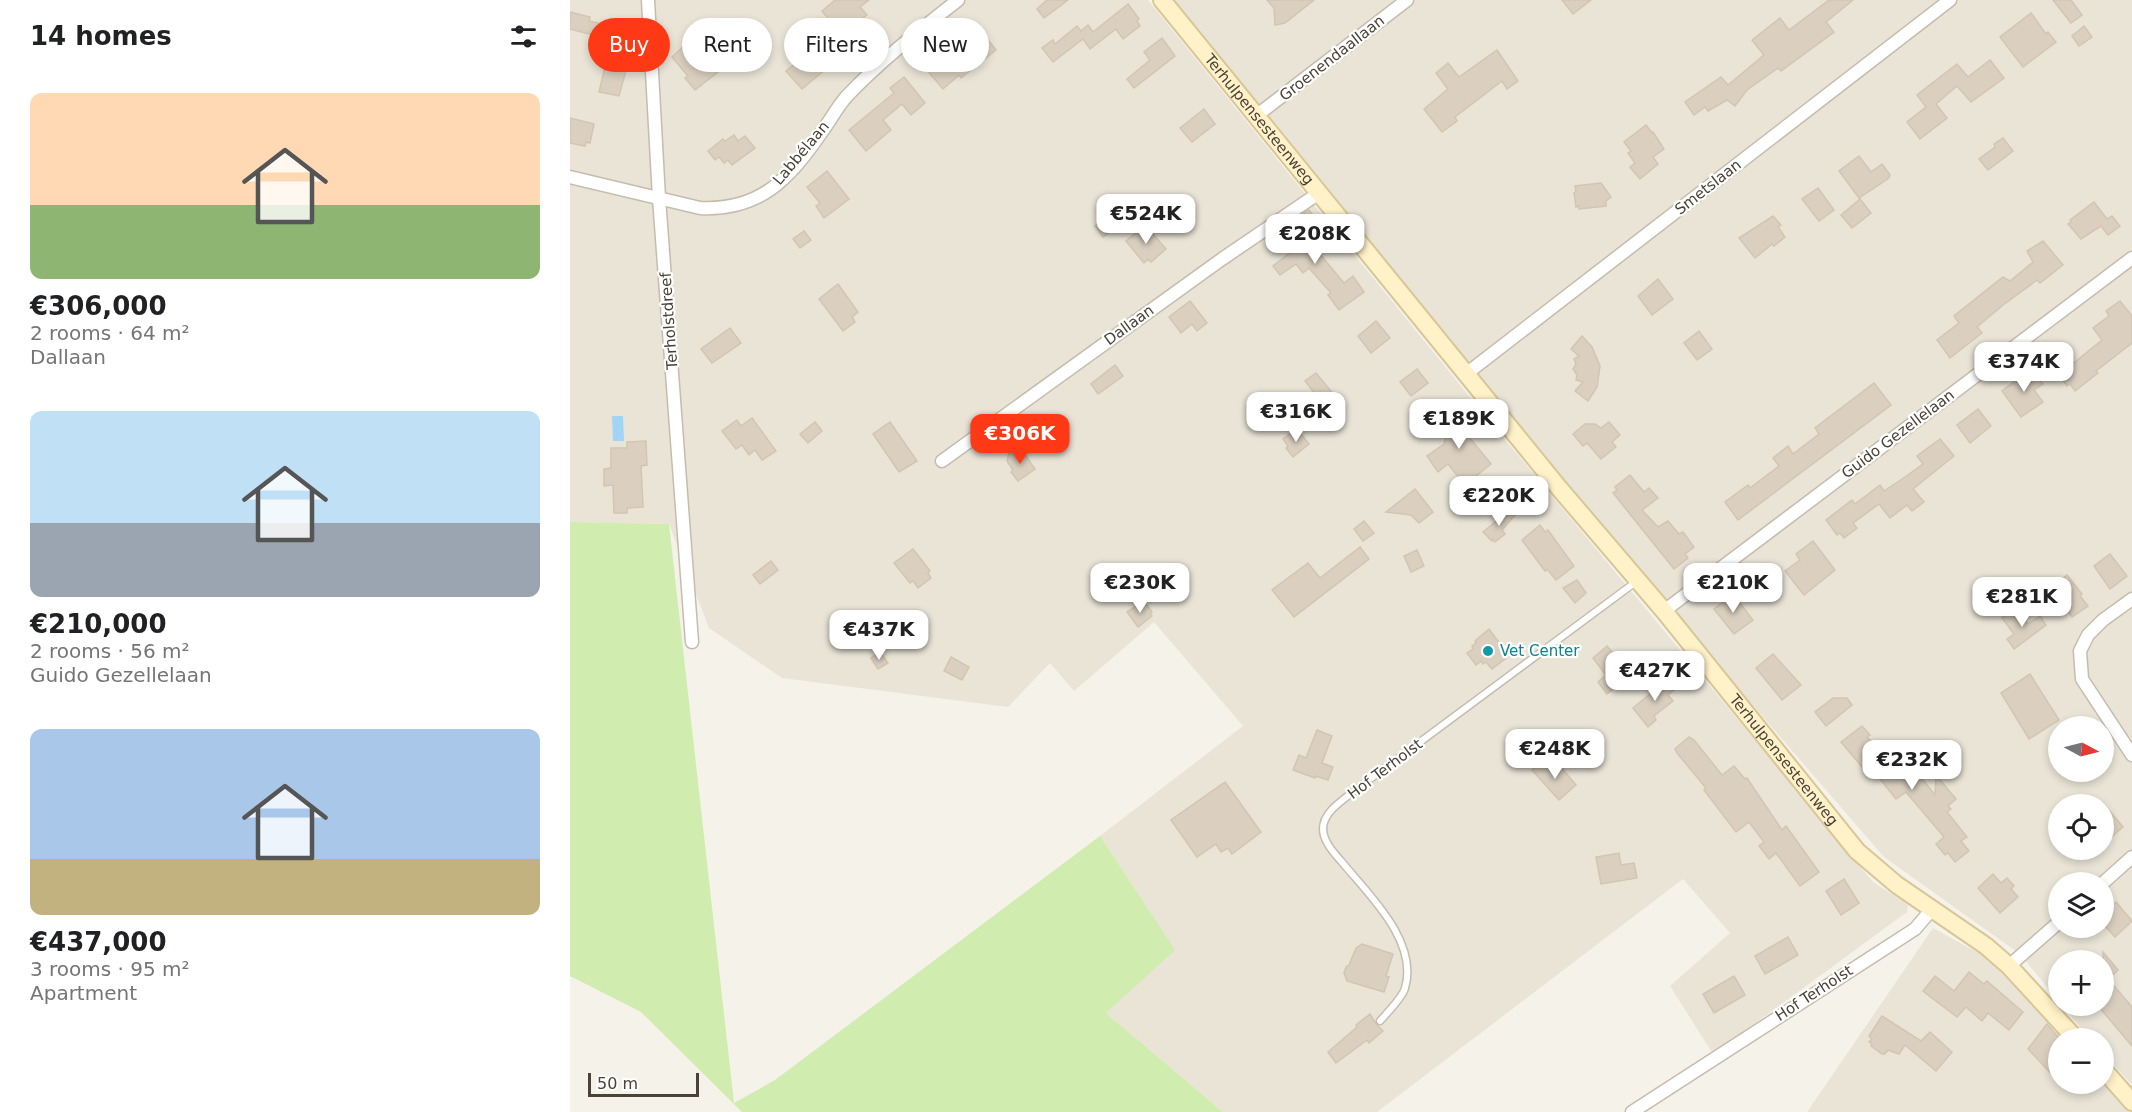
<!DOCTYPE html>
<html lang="en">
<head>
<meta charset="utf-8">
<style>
  body { margin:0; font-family:"DejaVu Sans",sans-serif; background:#f6f6f6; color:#202124; height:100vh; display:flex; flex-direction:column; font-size:22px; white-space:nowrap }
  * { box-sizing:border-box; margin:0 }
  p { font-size:20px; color:#757577 }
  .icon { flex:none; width:33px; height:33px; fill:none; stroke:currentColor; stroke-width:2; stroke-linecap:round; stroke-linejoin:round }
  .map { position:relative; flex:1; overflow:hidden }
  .panel { display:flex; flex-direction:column; background:#fff; width:570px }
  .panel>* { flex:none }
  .hud { position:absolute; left:18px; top:18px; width:570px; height:54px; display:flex; gap:12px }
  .needle { width:39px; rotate:97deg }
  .tools { position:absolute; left:1478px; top:716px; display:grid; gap:12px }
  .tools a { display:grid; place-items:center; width:66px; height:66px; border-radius:50%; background:#fff; box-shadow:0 3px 9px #0003; font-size:30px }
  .scale { position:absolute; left:18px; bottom:15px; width:111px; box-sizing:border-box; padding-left:6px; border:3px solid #4a4237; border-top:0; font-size:16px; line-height:21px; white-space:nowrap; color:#4a4237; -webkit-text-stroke:4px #fff; paint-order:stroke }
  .price { position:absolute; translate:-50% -51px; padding:0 14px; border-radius:12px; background:#fff; color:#222; font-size:20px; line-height:39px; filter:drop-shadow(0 2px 3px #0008) }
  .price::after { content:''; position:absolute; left:50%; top:36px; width:18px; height:14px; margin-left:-9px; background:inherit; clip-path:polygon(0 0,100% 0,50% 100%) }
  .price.active { background:#ff3816; color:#fff }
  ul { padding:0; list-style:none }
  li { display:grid; align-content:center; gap:12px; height:318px; padding:0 30px }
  li span { display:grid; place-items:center; height:186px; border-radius:12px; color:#555 }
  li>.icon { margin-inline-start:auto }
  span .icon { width:108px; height:108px; fill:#fffc; stroke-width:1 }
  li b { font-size:26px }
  h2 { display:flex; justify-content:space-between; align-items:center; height:72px; padding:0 30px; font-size:26px }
  .chip { padding:0 21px; border-radius:27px; background:#fff; box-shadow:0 3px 9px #0003; font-size:21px; line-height:54px }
  .chip.active { background:#ff3816; color:#fff }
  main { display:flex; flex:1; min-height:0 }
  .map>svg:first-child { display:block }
  .residential { fill:#eae4d7; fill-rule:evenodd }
  .green { fill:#d1ecaf }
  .water { fill:#a2d4f5 }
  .building { fill:#dbd0c0; stroke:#d3c5b0; stroke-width:1.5 }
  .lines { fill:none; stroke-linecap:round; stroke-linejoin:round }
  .service-casing { stroke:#c5bcae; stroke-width:9 }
  .minor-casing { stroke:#c5bcae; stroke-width:15 }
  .secondary-casing { stroke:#d8c696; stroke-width:20 }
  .service { stroke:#fff; stroke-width:6 }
  .minor { stroke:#fff; stroke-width:12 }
  .secondary { stroke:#fff2c9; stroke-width:16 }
  .culture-dot { fill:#0f9aa8; stroke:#fff; stroke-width:2 }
  .labels { text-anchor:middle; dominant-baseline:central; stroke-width:4.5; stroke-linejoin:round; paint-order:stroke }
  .street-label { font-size:15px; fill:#4a4237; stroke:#fff }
  .culture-label { font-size:15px; fill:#0d838f; stroke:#fff; text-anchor:start }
</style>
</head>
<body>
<main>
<section class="panel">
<h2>14 homes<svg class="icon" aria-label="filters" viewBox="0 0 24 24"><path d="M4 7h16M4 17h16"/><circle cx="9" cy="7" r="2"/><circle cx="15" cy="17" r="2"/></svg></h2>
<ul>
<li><span style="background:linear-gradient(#ffd9b3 60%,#8fb573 0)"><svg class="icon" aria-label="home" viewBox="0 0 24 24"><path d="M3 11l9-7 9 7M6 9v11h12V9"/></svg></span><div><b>€306,000</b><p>2 rooms · 64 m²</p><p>Dallaan</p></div></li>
<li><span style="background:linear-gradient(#bfe0f5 60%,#9aa5b1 0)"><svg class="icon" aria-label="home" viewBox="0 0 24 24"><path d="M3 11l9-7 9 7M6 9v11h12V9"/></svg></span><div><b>€210,000</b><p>2 rooms · 56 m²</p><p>Guido Gezellelaan</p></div></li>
<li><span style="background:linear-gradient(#a9c7e8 70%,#c2b280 0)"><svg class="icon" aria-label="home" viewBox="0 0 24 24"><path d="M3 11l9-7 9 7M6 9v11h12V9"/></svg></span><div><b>€437,000</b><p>3 rooms · 95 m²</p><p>Apartment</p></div></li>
</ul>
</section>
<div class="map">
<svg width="1562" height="1112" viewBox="0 0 1562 1112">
  <rect width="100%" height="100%" fill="#f5f2e9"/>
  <!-- residential -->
  <g class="residential">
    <polygon points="0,0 578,0 898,395 1303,882 1338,905 1337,912 1143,1054 1100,986 1160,933 1113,879 807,1112 653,1112 536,1013 604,949 530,836 673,726 584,622 504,691 480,663 438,707 212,678 139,628 99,524 0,522"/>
    <path d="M601 0H1562V1085L1533 1053V1038H1519L1492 1005H1533V960H1488V1000L1450 954 1314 857 1091 599ZM1488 726H1533V771H1488ZM1488 804H1533V849H1488ZM1488 882H1533V927H1488Z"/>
    <polygon points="1363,928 1414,956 1453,991 1495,1038 1488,1038 1488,1083 1533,1083 1533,1080 1562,1112 1237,1112"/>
  </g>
  <!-- green -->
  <polygon class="green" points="0,522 99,524 164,1103 205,1080 530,836 605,950 536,1013 653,1112 172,1112 71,1012 0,976"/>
  <!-- water -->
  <polygon class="water" points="42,416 53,416 54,441 43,441"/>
  <!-- building -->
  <g class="building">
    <polygon points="265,0 299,0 290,7 297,15 272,35 252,11"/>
    <polygon points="477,0 498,0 474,18 467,9"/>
    <polygon points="697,0 744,0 715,23 705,25 704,8"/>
    <polygon points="992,0 1021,0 1003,14"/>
    <polygon points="1259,0 1283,0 1256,22 1264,32 1211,71 1208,68 1177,90 1165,106 1157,100 1138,111 1135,107 1124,115 1115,102 1151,77 1158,85 1194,55 1182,40 1210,18 1219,30"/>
    <polygon points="1483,0 1501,0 1512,15 1501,23"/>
    <polygon points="558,4 569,19 567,21 570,26 553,39 546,29 520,49 513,39 483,62 472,48 483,40 485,44 507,26 511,31 518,25 523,32"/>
    <polygon points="0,12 20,17 19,21 65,31 64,35 69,36 64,57 60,56 49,96 29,92 36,63 40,64 46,41 0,29"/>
    <polygon points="1461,13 1476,34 1478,32 1486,42 1453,67 1430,37"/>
    <polygon points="405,24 426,50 391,78 389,75 373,89 351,63 368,49 371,52"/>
    <polygon points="1514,26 1522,37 1509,46 1502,36"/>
    <polygon points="592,38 605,56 564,88 557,79 580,60 574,52"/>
    <polygon points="117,43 134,63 143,55 153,68 125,90 115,78 118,76 102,57"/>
    <polygon points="927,50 948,81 937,89 932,81 885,117 887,121 872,132 854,109 878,89 866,73 878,63 889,77"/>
    <polygon points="241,51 256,69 232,89 216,71"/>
    <polygon points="1420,60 1434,78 1401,102 1387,86 1366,104 1377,118 1350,139 1337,122 1356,107 1347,95 1387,64 1398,77"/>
    <polygon points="334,77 355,103 341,115 332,104 313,120 321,130 296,151 279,130 324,93 320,88"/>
    <polygon points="634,109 645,124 622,142 610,128"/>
    <polygon points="0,118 24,124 20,143 16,142 15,146 0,143"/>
    <polygon points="1076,125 1082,133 1083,132 1094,149 1083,157 1088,164 1070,179 1060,167 1065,163 1058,153 1061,151 1054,142"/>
    <polygon points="164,135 168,141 175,136 185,148 162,165 158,160 154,163 149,157 145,160 138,151 153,139 155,141"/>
    <polygon points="1433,138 1443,151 1418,170 1409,159 1425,147 1424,144"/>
    <polygon points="1289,156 1301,172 1312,164 1320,175 1319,178 1289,198 1269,171"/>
    <polygon points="257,171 279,199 254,218 246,206 250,203 237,187"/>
    <polygon points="1031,183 1041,197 1036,201 1036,206 1009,209 1009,206 1006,207 1004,193 1006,192 1005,186"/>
    <polygon points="1248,188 1264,210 1249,221 1232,199"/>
    <polygon points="1290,199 1301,213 1282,228 1271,215"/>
    <polygon points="1524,202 1537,219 1542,216 1550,226 1538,235 1531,226 1511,239 1498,224 1501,222 1500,220"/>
    <polygon points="739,210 742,214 725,229 740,250 744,247 774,283 783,276 794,292 769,310 758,295 761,293 739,268 733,273 726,264 710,275 703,266 721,252 707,231"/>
    <polygon points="539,216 547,227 533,237 525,226"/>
    <polygon points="1203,216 1211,225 1208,227 1215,237 1204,246 1202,244 1185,258 1169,238"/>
    <polygon points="575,225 596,249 581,262 578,259 574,263 556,241"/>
    <polygon points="234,231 241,240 230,248 223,239"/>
    <polygon points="1473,241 1493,265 1470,283 1467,280 1433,305 1407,327 1412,333 1380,358 1367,340 1389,323 1384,316 1433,277 1440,281 1463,262 1457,251"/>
    <polygon points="1088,279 1103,299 1082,315 1068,296"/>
    <polygon points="268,284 288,312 282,317 285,322 273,331 249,299"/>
    <polygon points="620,301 637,323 627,331 622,324 611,333 599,317"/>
    <polygon points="1550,301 1562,316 1562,343 1526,371 1528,373 1505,391 1500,384 1497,386 1489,375 1532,340 1523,328 1539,316 1536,311"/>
    <polygon points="806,321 820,338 801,353 788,336"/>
    <polygon points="160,328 171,343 142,363 131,349"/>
    <polygon points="1129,331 1142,349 1127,360 1114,343"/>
    <polygon points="1012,336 1022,347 1030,366 1027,387 1018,401 1005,391 1013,382 1006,380 1007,375 1003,369 1006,364 1004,359 1009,356 1001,349"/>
    <polygon points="545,365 553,376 528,394 521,384"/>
    <polygon points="847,369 858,383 841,396 830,382"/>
    <polygon points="1461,369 1473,384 1464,390 1473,402 1451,417 1432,391"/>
    <polygon points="746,373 761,391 749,399 735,381"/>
    <polygon points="1304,383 1321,405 1168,520 1155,502 1178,485 1180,488 1209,466 1203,458 1218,446 1223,454 1249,434 1245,428"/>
    <polygon points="880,407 886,415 893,414 891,421 897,429 894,431 921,464 895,485 878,464 868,472 857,456 874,444 877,431 872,424 875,422 870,415"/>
    <polygon points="1408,409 1421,426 1400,443 1387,425"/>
    <polygon points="182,418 206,451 192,460 185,450 179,455 172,445 166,449 152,431 167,420 171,426"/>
    <polygon points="245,422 252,431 238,443 230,434"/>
    <polygon points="320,422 347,461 329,472 303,434"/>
    <polygon points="1039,422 1050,435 1042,442 1046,447 1031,459 1017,443 1013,446 1003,434 1015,424 1025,424 1031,428"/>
    <polygon points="727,429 739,444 723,457 716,448 718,446 713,439"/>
    <polygon points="1370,439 1384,456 1343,489 1354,502 1342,511 1337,505 1320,518 1309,504 1283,523 1287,528 1274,538 1270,533 1267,535 1256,520 1282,500 1285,504 1310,485 1314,491 1335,477 1353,464 1347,456"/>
    <polygon points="76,441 77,465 71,466 73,507 57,508 57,513 44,513 43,485 34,486 34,469 41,468 41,448 57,448 57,442"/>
    <polygon points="439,452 449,453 453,458 456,456 465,469 448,481 441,472 443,470 437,461"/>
    <polygon points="1060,475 1074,492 1079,488 1088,498 1072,510 1088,527 1098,521 1109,534 1113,532 1124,547 1115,554 1118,558 1104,569 1043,493 1047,490 1045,487"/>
    <polygon points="940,482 950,495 932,514 919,498"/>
    <polygon points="845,489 863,512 849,523 841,515 816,512"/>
    <polygon points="941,509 946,514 932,530 935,534 925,542 923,539 922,541 913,532"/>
    <polygon points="794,521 804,533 793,541 784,529"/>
    <polygon points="970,525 975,532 978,530 1004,566 986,580 977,569 975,571 952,540"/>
    <polygon points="1243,541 1265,570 1234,595 1215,571 1230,560 1226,554"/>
    <polygon points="790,547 799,559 724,617 702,590 738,563 750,578"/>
    <polygon points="343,549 360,571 358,573 361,578 348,588 343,581 340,583 324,563"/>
    <polygon points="847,550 854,566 841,572 834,556"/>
    <polygon points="1540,554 1557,576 1540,589 1524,566"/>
    <polygon points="201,561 208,570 190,584 183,575"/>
    <polygon points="1497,575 1512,594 1510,596 1518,606 1502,617 1480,588"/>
    <polygon points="1007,580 1016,593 1005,603 993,588"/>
    <polygon points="1163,594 1183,620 1164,634 1144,609"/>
    <polygon points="574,601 582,612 580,614 582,616 568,627 557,612"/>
    <polygon points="1446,608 1458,624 1470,616 1476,625 1444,649 1437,639 1444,634 1432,618"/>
    <polygon points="919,629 939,656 922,669 916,662 913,664 911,661 906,665 897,653 903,649 902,646 906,643 905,641"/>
    <polygon points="1037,646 1057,670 1045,681 1048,685 1037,694 1028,682 1036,675 1023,658"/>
    <polygon points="310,652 318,663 308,669 301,658"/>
    <polygon points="1203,654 1231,685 1212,700 1186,668"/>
    <polygon points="381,657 399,667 392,680 374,671"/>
    <polygon points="1460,674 1489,720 1459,739 1431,693"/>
    <polygon points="1096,677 1105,689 1098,695 1103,701 1084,716 1086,720 1078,727 1063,708 1086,689 1084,686"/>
    <polygon points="1263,698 1277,698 1282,705 1256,726 1245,712"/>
    <polygon points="1292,726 1300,735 1297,737 1301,741 1299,743 1321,768 1332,759 1336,765 1339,762 1365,795 1366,775 1386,799 1378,806 1381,809 1377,812 1397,837 1391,841 1399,851 1385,862 1378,853 1375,855 1366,844 1374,837 1336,792 1326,799 1298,764 1293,768 1271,742"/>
    <polygon points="747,730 762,736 752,763 763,767 758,780 746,776 745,778 723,770 729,755 736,758"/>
    <polygon points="1119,737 1124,740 1152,775 1164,766 1175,779 1177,778 1212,830 1216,826 1249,872 1230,886 1206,853 1199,859 1189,846 1194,842 1179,822 1166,832 1134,790 1136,788 1107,753 1105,749"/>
    <polygon points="973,761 982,771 989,765 1006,785 989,800 962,770"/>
    <polygon points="655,782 691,832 662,854 658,848 651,852 646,844 627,857 601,820"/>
    <polygon points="1533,803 1553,827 1533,844"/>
    <polygon points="1049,853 1051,865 1064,863 1067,878 1031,884 1026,857"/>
    <polygon points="1423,874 1431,883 1437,878 1444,886 1441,889 1448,897 1430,913 1408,888"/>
    <polygon points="1274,879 1289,903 1271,915 1256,891"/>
    <polygon points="1546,902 1562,921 1545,937 1533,924 1533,914"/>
    <polygon points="1218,937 1228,955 1195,974 1185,956"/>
    <polygon points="792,944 823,954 816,976 819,977 814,992 777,981 774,973 776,967 779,965 786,948"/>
    <polygon points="1533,952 1548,970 1538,979 1562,1007 1562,1046 1529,1007 1533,1005"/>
    <polygon points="1399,972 1414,984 1417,981 1453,1012 1439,1030 1418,1013 1412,1021 1396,1007 1387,1017 1353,991 1365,976 1384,991"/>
    <polygon points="1164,976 1175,995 1144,1013 1133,994"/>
    <polygon points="800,1014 806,1024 813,1031 799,1043 797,1040 766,1063 758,1052 787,1027 786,1025"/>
    <polygon points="1312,1016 1351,1041 1360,1032 1382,1052 1366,1071 1335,1045 1329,1054 1318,1050 1315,1054 1312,1054 1301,1046 1302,1044 1299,1042 1302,1039 1299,1036"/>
    <polygon points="1477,1024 1488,1037 1488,1081 1458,1049"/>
  </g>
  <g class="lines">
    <defs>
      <path id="service" d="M810 1021C817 1013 833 997 835 988 849 941 798 894 771 861 764 853 753 841 753 829 753 811 775 799 788 788L1067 581"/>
      <g id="minor">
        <polyline points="78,0 89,198 122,642"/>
        <polyline points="686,116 837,0"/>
        <path d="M0 177 130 208C190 211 219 179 251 133 260 121 267 107 277 96 311 60 350 30 388 0"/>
        <polyline points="896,374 1380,0"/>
        <polyline points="372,461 652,259 749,193"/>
        <polyline points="1562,599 1533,620 1518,635 1510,651 1512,679 1562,755"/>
        <polyline points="1094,611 1562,258"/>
        <polyline points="1533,883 1562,857"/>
        <polyline points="1439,966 1488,923"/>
        <polyline points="1062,1112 1345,929 1362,909"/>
      </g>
      <g id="secondary">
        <path id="s1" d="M592 0 989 488 1094 611 1287 851 1327 885 1416 946 1439 966 1505 1038"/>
        <polyline points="1533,1069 1562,1102"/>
      </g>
    </defs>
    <!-- service casing -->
    <use href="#service" class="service-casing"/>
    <!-- minor casing -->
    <use href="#minor" class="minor-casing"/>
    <!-- secondary casing -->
    <use href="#secondary" class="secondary-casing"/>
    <!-- service -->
    <use href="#service" class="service"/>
    <!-- minor -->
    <use href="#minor" class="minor"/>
    <!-- secondary -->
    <use href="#secondary" class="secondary"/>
  </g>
  <!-- markers -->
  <circle class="culture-dot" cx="918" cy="651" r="6"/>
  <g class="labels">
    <!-- street labels -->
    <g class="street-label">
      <text transform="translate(762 58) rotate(-38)">Groenendaallaan</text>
      <text stroke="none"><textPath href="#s1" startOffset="154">Terhulpensesteenweg</textPath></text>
      <text transform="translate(231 153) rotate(-50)">Labbélaan</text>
      <text transform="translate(1138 187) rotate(-38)">Smetslaan</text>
      <text transform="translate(99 321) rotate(-94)">Terholstdreef</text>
      <text transform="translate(559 325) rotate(-36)">Dallaan</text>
      <text transform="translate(1328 434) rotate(-37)">Guido Gezellelaan</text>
      <text stroke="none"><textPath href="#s1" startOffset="982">Terhulpensesteenweg</textPath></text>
      <text transform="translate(815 769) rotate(-37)">Hof Terholst</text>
      <text transform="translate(1244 993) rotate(-33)">Hof Terholst</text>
    </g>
    <!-- culture labels -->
    <g class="culture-label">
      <text x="930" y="651">Vet Center</text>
    </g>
  </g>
</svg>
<div class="tools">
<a><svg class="needle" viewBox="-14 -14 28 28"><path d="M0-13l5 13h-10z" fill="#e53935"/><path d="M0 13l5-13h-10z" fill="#757577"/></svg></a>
<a><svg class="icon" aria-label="locate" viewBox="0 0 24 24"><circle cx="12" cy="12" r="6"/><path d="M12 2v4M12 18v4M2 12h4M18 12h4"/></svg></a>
<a><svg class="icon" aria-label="layers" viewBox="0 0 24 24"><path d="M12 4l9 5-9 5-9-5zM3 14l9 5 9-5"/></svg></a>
<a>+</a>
<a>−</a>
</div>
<div class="scale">50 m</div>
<b class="price" style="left:576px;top:245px">€524K</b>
<b class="price" style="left:745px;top:265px">€208K</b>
<b class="price" style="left:1454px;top:393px">€374K</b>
<b class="price" style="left:726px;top:443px">€316K</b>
<b class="price" style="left:889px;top:450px">€189K</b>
<b class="price active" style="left:450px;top:465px">€306K</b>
<b class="price" style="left:929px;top:527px">€220K</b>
<b class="price" style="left:570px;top:614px">€230K</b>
<b class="price" style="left:1163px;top:614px">€210K</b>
<b class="price" style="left:1452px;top:628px">€281K</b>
<b class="price" style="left:309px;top:661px">€437K</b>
<b class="price" style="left:1085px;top:702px">€427K</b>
<b class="price" style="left:985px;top:780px">€248K</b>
<b class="price" style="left:1342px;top:791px">€232K</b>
<div class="hud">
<a class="chip active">Buy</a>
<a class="chip">Rent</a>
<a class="chip">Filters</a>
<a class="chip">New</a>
</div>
</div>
</main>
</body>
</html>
